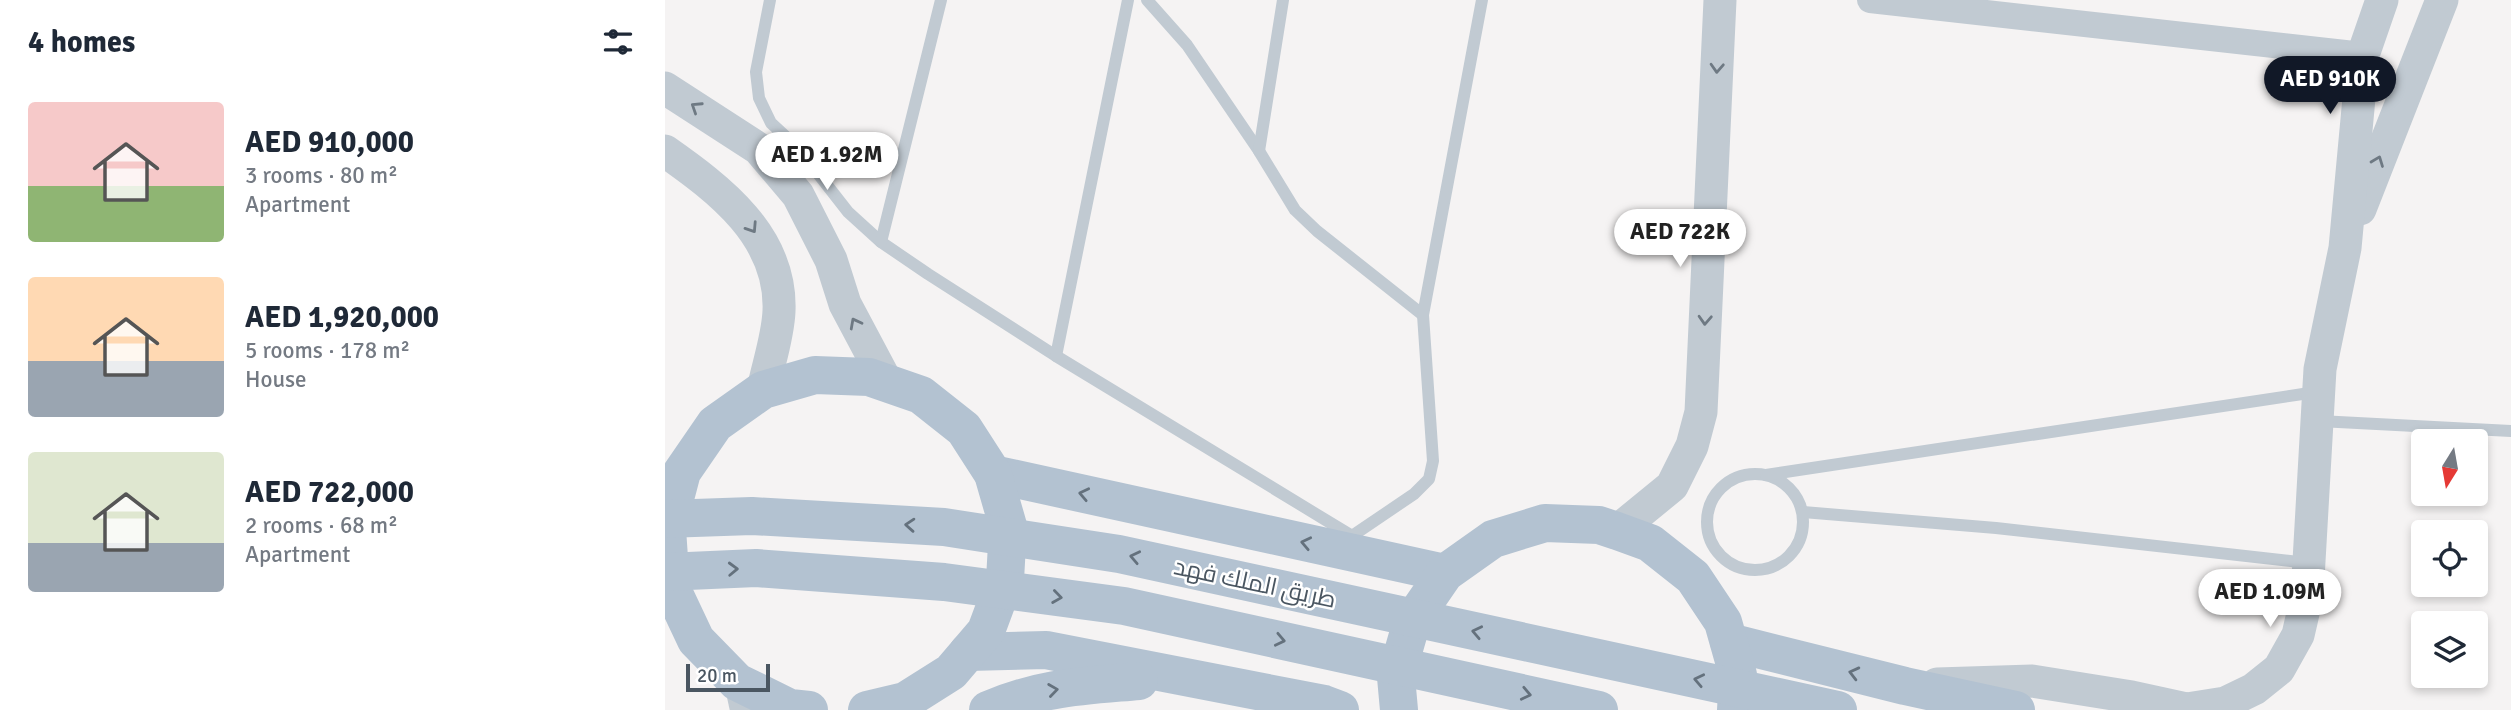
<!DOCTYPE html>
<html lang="en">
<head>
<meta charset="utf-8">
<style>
  body { margin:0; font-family:Signika,Cairo,sans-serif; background:#f6f6f7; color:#1f2937; height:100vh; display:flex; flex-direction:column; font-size:26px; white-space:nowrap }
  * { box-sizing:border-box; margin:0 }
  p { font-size:23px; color:#747a83 }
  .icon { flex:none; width:38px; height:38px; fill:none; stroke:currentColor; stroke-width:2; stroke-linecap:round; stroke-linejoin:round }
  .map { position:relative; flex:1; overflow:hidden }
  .drawer { display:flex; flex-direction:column; background:#fff; width:665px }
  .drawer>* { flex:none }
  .needle { width:46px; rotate:191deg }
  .tools { position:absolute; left:1746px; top:429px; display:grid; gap:14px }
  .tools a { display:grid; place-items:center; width:77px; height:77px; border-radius:7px; background:#fff; box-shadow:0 4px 10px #0003; font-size:35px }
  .scale { position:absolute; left:21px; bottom:18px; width:84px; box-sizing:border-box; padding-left:7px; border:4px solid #4a5661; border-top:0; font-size:19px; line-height:24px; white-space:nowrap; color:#4a5661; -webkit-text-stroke:5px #fff; paint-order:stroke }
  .price { position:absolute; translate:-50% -60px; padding:0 16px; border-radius:24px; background:#fff; color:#222; font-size:23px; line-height:46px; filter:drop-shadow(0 2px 4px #0008) }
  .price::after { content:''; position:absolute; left:50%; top:42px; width:21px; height:16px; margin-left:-10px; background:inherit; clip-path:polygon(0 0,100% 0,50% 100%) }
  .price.on { background:#111827; color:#fff }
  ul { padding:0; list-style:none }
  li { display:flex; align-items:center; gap:21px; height:175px; padding:0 28px }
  li span { display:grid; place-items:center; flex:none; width:196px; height:140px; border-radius:7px; color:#555 }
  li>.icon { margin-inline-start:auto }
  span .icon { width:84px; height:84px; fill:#fffc; stroke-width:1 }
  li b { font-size:30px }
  h2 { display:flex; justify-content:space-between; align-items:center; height:84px; padding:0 28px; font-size:30px }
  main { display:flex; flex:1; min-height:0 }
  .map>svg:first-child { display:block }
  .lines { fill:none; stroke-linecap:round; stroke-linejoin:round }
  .service { stroke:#c1cad2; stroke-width:12 }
  .minor { stroke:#c1cad2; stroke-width:26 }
  .tertiary { stroke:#c1cad2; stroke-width:33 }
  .primary { stroke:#b3c2d1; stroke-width:38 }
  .primary-bridge { stroke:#b3c2d1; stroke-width:38 }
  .oneway { stroke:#6e7983 }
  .oneway2 { stroke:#64717d }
  .labels { text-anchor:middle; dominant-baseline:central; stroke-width:5; stroke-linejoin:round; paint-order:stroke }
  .street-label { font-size:24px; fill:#4a5661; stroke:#fff }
</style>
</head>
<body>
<main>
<section class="drawer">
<h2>4 homes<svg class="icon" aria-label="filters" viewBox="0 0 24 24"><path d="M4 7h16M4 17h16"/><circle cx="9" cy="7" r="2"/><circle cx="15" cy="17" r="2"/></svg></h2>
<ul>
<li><span style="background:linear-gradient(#f6c9c9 60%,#8fb573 0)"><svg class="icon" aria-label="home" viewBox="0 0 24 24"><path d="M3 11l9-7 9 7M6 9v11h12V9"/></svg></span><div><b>AED 910,000</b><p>3 rooms · 80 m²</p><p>Apartment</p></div></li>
<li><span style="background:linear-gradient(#ffd9b3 60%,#9aa5b1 0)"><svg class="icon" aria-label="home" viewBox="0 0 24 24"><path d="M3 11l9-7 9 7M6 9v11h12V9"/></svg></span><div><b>AED 1,920,000</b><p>5 rooms · 178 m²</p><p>House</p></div></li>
<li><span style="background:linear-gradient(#dfe7d0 65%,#9aa5b1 0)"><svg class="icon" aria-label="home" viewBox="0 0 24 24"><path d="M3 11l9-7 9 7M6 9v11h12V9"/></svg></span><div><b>AED 722,000</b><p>2 rooms · 68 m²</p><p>Apartment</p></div></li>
</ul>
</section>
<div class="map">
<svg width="1846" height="710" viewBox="0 0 1846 710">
  <rect width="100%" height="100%" fill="#f5f3f3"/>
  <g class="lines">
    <!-- service -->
    <g class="service">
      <polyline points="105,0 91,72 94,98 106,123 133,148 183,212 216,242 263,274 391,356 687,536 687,541"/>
      <polyline points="482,0 522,45 594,151 630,210 652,231 758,315"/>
      <polyline points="594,151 618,0"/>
      <polyline points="216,242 276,0"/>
      <polyline points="391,356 463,0"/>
      <polyline points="1654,421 1846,431"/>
      <circle cx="1090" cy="522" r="48"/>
      <polyline points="1101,475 1651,392"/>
      <polyline points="1138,512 1331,528 1643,563"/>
      <polyline points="687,536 749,494 764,479 768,461 758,315 817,0"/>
    </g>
    <!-- minor -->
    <g class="minor">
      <polyline points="1205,0 1698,55"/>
      <polyline points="72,682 78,710"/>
    </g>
    <!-- tertiary -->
    <g class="tertiary">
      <polyline points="0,88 94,149 133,195 166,260 180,304 222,383"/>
      <path d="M0 151C54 189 117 236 114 311 113 337 103 365 98 390"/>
      <polyline points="1695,209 1777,0"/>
      <polyline points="952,531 1007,486 1027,446 1036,412 1055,0"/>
      <polyline points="1272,684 1367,681 1467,697 1522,709 1560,703 1589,689 1614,669 1633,635 1642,596 1655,369 1680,248 1698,55 1717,0"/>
    </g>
    <!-- primary -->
    <g class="primary">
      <polyline points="328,474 780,573"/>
      <polyline points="1064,642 1240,686 1351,710"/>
      <polyline points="303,652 381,650 659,704 675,710"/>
      <polyline points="144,710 125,708 72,682 31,640 6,587 2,529 17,472 50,424 98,390 150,375 204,377 256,395 299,429 328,474 343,526 340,580 321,631 286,672 240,701 202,710"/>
      <path d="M323 710C376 687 418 686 474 681"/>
      <polyline points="734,710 731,677 747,621 780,573 828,539 880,523 934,525 952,531 985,543 1028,577 1058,622 1073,675 1071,710"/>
    </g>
    <!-- primary-bridge -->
    <g class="primary-bridge">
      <polyline points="0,519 87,516 279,527 454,554 1173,710"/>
      <polyline points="0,572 91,568 279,582 459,606 934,710"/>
    </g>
  </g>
  <!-- one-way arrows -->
  <defs><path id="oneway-chevron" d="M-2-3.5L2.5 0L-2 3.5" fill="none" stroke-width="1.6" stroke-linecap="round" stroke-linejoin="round" transform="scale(1.75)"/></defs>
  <g class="oneway">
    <use href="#oneway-chevron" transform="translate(1052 68) rotate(93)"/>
    <use href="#oneway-chevron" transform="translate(31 107) rotate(-147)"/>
    <use href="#oneway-chevron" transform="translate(1713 161) rotate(-69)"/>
    <use href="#oneway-chevron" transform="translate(87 228) rotate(57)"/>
    <use href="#oneway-chevron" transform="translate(1040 320) rotate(93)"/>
    <use href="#oneway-chevron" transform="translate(190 323) rotate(-118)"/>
  </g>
  <g class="oneway2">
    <use href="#oneway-chevron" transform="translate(419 494) rotate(-168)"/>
    <use href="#oneway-chevron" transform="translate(245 525) rotate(-176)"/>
    <use href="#oneway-chevron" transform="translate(641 543) rotate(-168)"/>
    <use href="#oneway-chevron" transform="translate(470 557) rotate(-168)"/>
    <use href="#oneway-chevron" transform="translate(68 569) rotate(-2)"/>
    <use href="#oneway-chevron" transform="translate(392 597) rotate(8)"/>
    <use href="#oneway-chevron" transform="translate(812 632) rotate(-168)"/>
    <use href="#oneway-chevron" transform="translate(615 640) rotate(12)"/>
    <use href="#oneway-chevron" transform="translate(1189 673) rotate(-166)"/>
    <use href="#oneway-chevron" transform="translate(1034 680) rotate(-168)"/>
    <use href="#oneway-chevron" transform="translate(388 690) rotate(-8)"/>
    <use href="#oneway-chevron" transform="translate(861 694) rotate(12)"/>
  </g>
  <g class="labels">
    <!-- street labels -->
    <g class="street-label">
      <text transform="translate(590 583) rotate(12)">طريق الملك فهد</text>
    </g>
  </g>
</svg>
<div class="tools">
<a><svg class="needle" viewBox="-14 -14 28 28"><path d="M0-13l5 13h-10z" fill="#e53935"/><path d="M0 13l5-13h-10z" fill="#747a83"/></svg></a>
<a><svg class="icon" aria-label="locate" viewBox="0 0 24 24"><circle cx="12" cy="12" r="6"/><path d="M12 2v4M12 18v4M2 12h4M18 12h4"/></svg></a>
<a><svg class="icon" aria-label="layers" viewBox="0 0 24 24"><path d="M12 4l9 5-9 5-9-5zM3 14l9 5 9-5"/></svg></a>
</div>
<div class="scale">20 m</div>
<b class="price on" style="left:1665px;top:116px">AED 910K</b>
<b class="price" style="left:162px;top:192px">AED 1.92M</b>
<b class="price" style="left:1015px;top:269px">AED 722K</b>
<b class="price" style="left:1605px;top:629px">AED 1.09M</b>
</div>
</main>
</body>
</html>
